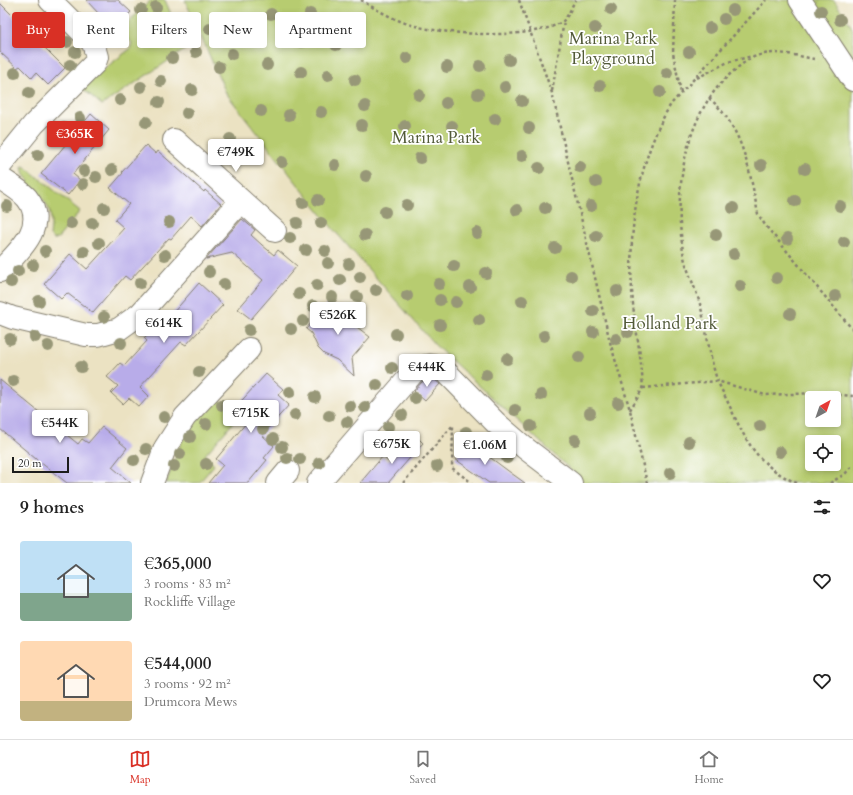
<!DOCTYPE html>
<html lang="en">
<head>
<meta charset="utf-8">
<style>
  body { margin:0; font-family:Cardo,serif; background:#f6f6f6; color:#222; height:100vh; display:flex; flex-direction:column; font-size:15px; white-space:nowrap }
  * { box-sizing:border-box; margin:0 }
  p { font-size:13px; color:#767676 }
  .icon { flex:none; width:22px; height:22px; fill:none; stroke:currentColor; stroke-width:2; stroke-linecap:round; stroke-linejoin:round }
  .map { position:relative; height:483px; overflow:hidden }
  .panel { display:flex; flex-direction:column; background:#fff; flex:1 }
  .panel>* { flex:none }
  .guide { position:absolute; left:12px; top:12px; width:400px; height:36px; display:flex; gap:8px }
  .needle { width:26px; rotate:40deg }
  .buttons { position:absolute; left:805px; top:391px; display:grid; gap:8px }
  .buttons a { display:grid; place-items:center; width:36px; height:36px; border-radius:4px; background:#fff; box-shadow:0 2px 6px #0003; font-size:20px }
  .scale { position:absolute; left:12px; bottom:10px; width:57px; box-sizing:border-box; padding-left:4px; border:2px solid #1c1c1c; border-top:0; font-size:11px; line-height:14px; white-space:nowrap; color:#1c1c1c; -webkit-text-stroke:3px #fff; paint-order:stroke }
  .price { position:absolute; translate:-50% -34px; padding:0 9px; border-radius:4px; background:#fff; color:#222; font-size:13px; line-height:26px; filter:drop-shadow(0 1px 2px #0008) }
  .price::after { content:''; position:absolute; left:50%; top:24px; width:12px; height:9px; margin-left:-6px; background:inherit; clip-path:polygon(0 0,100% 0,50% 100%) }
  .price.active { background:#d93025; color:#fff }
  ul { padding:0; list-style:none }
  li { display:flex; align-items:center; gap:12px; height:100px; padding:0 20px }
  li span { display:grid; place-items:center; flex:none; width:112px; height:80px; border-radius:4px; color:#555 }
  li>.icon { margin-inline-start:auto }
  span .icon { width:48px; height:48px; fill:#fffc; stroke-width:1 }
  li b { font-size:17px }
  h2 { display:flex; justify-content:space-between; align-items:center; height:48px; padding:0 20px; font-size:17px }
  .tag { padding:0 14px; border-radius:4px; background:#fff; box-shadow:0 2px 6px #0003; font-size:14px; line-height:36px }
  .tag.active { background:#d93025; color:#fff }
  .tabs { display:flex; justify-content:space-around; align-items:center; height:56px; border-top:1px solid #e0e0e0; background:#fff; font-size:11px; color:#767676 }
  .tabs a { display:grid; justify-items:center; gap:2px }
  .tabs .active { color:#d93025 }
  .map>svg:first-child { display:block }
  .green { fill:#b7cc70; stroke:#6a7446; fill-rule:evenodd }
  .building { fill:#b8ace9 }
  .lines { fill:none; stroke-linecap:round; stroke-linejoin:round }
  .minor-casing { stroke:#847f6f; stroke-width:24 }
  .path { stroke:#847f6f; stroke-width:2.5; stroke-dasharray:3 3; stroke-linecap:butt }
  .minor { stroke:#fff; stroke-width:22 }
  .tree { fill:#979777 }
  .labels { text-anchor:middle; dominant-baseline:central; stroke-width:3.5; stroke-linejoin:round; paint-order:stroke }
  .park-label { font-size:17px; fill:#525a39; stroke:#fff }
</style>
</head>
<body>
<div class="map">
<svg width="853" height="483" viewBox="0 0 853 483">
  <rect width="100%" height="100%" fill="#fff"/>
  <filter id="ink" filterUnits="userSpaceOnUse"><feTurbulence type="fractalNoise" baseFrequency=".025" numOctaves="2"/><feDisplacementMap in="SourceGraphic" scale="8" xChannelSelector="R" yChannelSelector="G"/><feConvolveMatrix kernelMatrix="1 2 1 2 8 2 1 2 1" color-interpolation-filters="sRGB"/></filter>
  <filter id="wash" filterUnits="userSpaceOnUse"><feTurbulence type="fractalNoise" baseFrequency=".012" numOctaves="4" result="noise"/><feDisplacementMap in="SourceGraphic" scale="16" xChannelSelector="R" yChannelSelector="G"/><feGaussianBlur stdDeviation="0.9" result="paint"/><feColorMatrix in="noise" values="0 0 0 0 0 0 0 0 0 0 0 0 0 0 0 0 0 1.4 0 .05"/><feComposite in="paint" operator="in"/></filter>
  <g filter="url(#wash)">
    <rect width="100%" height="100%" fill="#ebe2c2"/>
    <!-- green -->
    <g class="green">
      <polygon points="151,0 165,0 186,49 102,105 83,89 95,76 130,49 132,43 120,30"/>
      <path d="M185 0H834L853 29V483H585L436 346 333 229 226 93ZM812 398H834V420H812ZM812 442H834V464H812Z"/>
      <path d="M24 166 80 211 59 237 54 240 50 236C54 209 47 201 27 184L29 181 24 175 22 167Z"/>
      <polygon points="215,396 238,417 205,455 214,465 199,483 166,483 183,437"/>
    </g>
    <g id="blocks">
      <!-- building -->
      <g class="building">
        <polygon points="86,0 118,0 131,12 113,29"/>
        <polygon points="0,3 65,68 48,85 36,73 32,78 20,66 17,68 0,52"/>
        <polygon points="91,114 109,130 73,174 80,180 68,195 41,174"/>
        <polygon points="146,145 156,154 158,151 204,192 205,190 221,204 202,226 191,216 171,239 169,238 130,280 125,276 93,313 67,293 61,299 44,284 70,254 87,269 124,228 115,220 129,204 110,188 123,173 122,172"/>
        <polygon points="242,219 255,230 251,235 262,245 274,255 278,250 297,266 251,319 238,309 263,280 232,253 206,259"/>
        <polygon points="199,283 223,305 186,345 181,342 140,387 149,396 139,407 129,398 123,404 111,393 118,386 107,377 120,363 124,366 147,341 144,338 155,326 159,329"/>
        <polygon points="329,302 342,314 350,313 356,319 357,327 370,337 352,358 354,376 337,360 324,354 318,348 311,333 306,329"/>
        <polygon points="266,374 283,389 278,395 289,405 262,435 274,446 264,458 267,460 248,483 208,483 223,465 216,459 247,422 233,410"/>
        <polygon points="429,378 435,380 440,384 425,401 414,391 422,382"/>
        <polygon points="0,380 78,444 82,439 88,443 102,427 127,448 112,467 131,483 67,483 36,459 0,429"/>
        <polygon points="417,437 423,443 388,483 360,483 383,456 388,461"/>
        <polygon points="468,441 511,473 525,483 489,483 455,459"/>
      </g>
    </g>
  </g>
  <g filter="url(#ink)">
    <use href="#blocks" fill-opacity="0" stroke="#847f6f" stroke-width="1"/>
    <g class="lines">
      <defs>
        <g id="minor">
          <polyline points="800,0 853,80"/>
          <polyline points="174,140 275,231"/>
          <polyline points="0,166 34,124 95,63 97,57 93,43 50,0"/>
          <path d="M0 178C9 184 20 190 27 198 49 226 18 252 0 271"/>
          <polyline points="0,313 13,318 86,335 98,335 119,329 140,314 241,201"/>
          <polyline points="152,483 165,448 185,417 249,349"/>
          <polyline points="278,483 288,471"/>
          <path d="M318 483 413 373C426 364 432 363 445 371L496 423 525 448 571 483"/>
        </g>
      </defs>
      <!-- minor casing -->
      <use href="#minor" class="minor-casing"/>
      <!-- path -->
      <g class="path">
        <path d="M361 0C378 11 400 23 419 27 451 35 537 40 563 21 568 17 572 6 575 0"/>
        <polyline points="519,0 552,93 610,342 630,410 647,483"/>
        <polyline points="675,0 673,53 681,93"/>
        <polyline points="697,78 728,62 753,56"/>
        <polyline points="552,91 564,21"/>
        <path d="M709 98C743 127 750 172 758 214L765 225 853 330"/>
        <polyline points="643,388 717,381 765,395 816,393 853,396"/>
        <path d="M630 410C634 403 639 396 642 389 645 379 634 319 633 304 627 237 636 162 671 104L766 0"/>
        <polyline points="403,483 453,425 452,468 472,483"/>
        <path d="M797 483C760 467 747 444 731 409 727 400 722 391 718 382 710 361 707 331 701 308 697 291 688 274 684 257 682 246 681 235 680 224 677 170 691 105 735 70 743 63 752 56 764 54 781 51 798 56 814 59"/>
        <polyline points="830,483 845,474 853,465"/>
      </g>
      <!-- minor -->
      <use href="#minor" class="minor"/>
    </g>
    <!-- trees -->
    <g class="tree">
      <circle cx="156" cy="7" r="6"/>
      <circle cx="611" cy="9" r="6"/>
      <circle cx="141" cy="10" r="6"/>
      <circle cx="733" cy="10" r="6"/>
      <circle cx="821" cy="11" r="6"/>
      <circle cx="271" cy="14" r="6"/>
      <circle cx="310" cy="14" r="6"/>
      <circle cx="724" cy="19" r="6"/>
      <circle cx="151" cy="20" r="6"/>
      <circle cx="840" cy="20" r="6"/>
      <circle cx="46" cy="21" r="6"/>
      <circle cx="595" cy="28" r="6"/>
      <circle cx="710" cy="28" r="6"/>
      <circle cx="210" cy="29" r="6"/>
      <circle cx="252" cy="38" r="6"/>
      <circle cx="67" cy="42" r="6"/>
      <circle cx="302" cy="42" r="6"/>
      <circle cx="336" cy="45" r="6"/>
      <circle cx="75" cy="52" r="6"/>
      <circle cx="196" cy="52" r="6"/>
      <circle cx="689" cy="52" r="6"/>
      <circle cx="232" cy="54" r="6"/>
      <circle cx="172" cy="58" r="6"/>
      <circle cx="407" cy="58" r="6"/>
      <circle cx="509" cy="60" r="6"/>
      <circle cx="70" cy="65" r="6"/>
      <circle cx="267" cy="65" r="6"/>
      <circle cx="480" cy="66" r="6"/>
      <circle cx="219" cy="67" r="6"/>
      <circle cx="447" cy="67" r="6"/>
      <circle cx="301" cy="72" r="6"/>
      <circle cx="15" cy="73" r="6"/>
      <circle cx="667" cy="73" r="6"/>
      <circle cx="328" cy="75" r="6"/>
      <circle cx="355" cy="80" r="6"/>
      <circle cx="161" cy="81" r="6"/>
      <circle cx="600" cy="86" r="6"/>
      <circle cx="141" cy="87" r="6"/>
      <circle cx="505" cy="87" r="6"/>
      <circle cx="192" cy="90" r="6"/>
      <circle cx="660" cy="92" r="6"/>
      <circle cx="29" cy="93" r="6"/>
      <circle cx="478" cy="94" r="6"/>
      <circle cx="419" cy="95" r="6"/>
      <circle cx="120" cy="100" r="6"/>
      <circle cx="522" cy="101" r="6"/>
      <circle cx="159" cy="102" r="6"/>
      <circle cx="446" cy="103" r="6"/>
      <circle cx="365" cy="106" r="6"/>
      <circle cx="261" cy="111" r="6"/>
      <circle cx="321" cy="112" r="6"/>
      <circle cx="187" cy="113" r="6"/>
      <circle cx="289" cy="115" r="6"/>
      <circle cx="80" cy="118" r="6"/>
      <circle cx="495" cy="119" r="6"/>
      <circle cx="146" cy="122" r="6"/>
      <circle cx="362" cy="125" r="6"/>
      <circle cx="405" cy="126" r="6"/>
      <circle cx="452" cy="126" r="6"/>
      <circle cx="64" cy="128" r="6"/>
      <circle cx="529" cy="128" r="6"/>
      <circle cx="230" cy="139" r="6"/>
      <circle cx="38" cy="155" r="6"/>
      <circle cx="522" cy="156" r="6"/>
      <circle cx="420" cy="158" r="6"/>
      <circle cx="282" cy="162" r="6"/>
      <circle cx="335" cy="165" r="6"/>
      <circle cx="761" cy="165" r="6"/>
      <circle cx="580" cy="167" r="6"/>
      <circle cx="539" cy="168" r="6"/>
      <circle cx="805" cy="169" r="6"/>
      <circle cx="112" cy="170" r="6"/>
      <circle cx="84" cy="171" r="6"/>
      <circle cx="366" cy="176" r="6"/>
      <circle cx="96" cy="177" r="6"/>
      <circle cx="596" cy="182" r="6"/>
      <circle cx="83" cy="184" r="6"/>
      <circle cx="318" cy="200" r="6"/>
      <circle cx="795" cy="201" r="6"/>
      <circle cx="303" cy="203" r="6"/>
      <circle cx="407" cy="205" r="6"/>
      <circle cx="7" cy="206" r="6"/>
      <circle cx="591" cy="206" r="6"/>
      <circle cx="840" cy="206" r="6"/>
      <circle cx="104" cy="208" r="6"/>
      <circle cx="545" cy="208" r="6"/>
      <circle cx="733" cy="208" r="6"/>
      <circle cx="517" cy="210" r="6"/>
      <circle cx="385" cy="212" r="6"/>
      <circle cx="169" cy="222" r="6"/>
      <circle cx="71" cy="223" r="6"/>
      <circle cx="92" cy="223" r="6"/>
      <circle cx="297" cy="223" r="6"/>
      <circle cx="321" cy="223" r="6"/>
      <circle cx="477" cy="233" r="6"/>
      <circle cx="365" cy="235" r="6"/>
      <circle cx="716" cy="235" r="6"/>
      <circle cx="596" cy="236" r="6"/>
      <circle cx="290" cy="238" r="6"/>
      <circle cx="787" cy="239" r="6"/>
      <circle cx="844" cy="242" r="6"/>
      <circle cx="99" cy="243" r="6"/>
      <circle cx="555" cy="248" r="6"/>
      <circle cx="306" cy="250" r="6"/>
      <circle cx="45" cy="251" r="6"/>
      <circle cx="325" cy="251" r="6"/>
      <circle cx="84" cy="252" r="6"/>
      <circle cx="734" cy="254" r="6"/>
      <circle cx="165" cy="255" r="6"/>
      <circle cx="328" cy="263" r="6"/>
      <circle cx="349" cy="264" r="6"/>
      <circle cx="33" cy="265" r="6"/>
      <circle cx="454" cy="266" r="6"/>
      <circle cx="18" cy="271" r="6"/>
      <circle cx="209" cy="272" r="6"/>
      <circle cx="486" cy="273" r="6"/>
      <circle cx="571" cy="276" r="6"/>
      <circle cx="360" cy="277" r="6"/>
      <circle cx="777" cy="278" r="6"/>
      <circle cx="340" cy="280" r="6"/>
      <circle cx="11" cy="282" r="6"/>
      <circle cx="140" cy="283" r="6"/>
      <circle cx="224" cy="284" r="6"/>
      <circle cx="439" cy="284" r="6"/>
      <circle cx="317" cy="285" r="6"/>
      <circle cx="740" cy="286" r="6"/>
      <circle cx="470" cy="287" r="6"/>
      <circle cx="376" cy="290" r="6"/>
      <circle cx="617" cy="291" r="6"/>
      <circle cx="299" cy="294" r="6"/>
      <circle cx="407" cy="296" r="6"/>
      <circle cx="835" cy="296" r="6"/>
      <circle cx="332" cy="297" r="6"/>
      <circle cx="357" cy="297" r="6"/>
      <circle cx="440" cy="300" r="6"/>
      <circle cx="39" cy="301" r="6"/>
      <circle cx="522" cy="301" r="6"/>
      <circle cx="456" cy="302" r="6"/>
      <circle cx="313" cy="306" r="6"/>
      <circle cx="593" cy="311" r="6"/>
      <circle cx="790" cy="314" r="6"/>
      <circle cx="104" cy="317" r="6"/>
      <circle cx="479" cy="320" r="6"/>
      <circle cx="303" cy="321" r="6"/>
      <circle cx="440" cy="325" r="6"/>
      <circle cx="291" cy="329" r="6"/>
      <circle cx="249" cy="330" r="6"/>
      <circle cx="593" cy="332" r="6"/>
      <circle cx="628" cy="332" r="6"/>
      <circle cx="396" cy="334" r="6"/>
      <circle cx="544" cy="336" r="6"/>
      <circle cx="35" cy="337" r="6"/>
      <circle cx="10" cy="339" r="6"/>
      <circle cx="616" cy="339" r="6"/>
      <circle cx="121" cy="343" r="6"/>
      <circle cx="48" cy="346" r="6"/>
      <circle cx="579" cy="357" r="6"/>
      <circle cx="507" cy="359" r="6"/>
      <circle cx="81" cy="367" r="6"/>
      <circle cx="392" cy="368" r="6"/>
      <circle cx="199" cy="372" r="6"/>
      <circle cx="486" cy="375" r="6"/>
      <circle cx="13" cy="381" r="6"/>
      <circle cx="377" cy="385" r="6"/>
      <circle cx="290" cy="392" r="6"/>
      <circle cx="541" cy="395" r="6"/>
      <circle cx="315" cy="397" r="6"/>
      <circle cx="415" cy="398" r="6"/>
      <circle cx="618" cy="403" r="6"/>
      <circle cx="222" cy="405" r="6"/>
      <circle cx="350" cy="406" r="6"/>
      <circle cx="365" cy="407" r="6"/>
      <circle cx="515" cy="410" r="6"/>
      <circle cx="590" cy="413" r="6"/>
      <circle cx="295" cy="415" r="6"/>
      <circle cx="402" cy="415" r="6"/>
      <circle cx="329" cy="416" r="6"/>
      <circle cx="164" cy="417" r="6"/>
      <circle cx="270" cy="418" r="6"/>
      <circle cx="347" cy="422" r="6"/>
      <circle cx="206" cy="424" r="6"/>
      <circle cx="531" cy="426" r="6"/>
      <circle cx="760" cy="426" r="6"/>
      <circle cx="388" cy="427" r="6"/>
      <circle cx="263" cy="429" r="6"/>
      <circle cx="466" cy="432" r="6"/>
      <circle cx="190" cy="437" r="6"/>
      <circle cx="273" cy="439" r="6"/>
      <circle cx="575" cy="440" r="6"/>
      <circle cx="689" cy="442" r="6"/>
      <circle cx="282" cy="447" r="6"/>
      <circle cx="375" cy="447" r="6"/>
      <circle cx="498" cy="447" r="6"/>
      <circle cx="146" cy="449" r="6"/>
      <circle cx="780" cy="452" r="6"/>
      <circle cx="180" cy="454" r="6"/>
      <circle cx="287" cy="458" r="6"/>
      <circle cx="507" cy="458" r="6"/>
      <circle cx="300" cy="459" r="6"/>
      <circle cx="134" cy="460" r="6"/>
      <circle cx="319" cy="463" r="6"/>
      <circle cx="206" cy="464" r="6"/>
      <circle cx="174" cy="466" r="6"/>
      <circle cx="437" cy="466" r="6"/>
      <circle cx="670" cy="473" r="6"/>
    </g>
  </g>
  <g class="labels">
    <!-- park labels -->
    <g class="park-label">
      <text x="613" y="38">Marina Park<tspan x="613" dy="20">Playground</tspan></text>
      <text x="436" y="137">Marina Park</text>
      <text x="670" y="323">Holland Park</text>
    </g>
  </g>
</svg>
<div class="buttons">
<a><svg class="needle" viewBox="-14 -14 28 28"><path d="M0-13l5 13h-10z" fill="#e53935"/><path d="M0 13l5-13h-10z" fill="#767676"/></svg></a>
<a><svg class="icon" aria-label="locate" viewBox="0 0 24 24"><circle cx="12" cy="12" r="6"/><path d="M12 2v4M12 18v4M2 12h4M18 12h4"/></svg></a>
</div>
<div class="scale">20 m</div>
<b class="price active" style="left:75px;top:155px">€365K</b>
<b class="price" style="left:236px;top:173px">€749K</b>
<b class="price" style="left:338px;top:336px">€526K</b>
<b class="price" style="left:164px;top:344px">€614K</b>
<b class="price" style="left:427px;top:388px">€444K</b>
<b class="price" style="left:251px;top:434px">€715K</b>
<b class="price" style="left:60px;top:444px">€544K</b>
<b class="price" style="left:392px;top:465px">€675K</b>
<b class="price" style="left:485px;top:466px">€1.06M</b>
<div class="guide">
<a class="tag active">Buy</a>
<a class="tag">Rent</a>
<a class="tag">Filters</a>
<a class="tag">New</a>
<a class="tag">Apartment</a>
</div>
</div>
<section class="panel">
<h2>9 homes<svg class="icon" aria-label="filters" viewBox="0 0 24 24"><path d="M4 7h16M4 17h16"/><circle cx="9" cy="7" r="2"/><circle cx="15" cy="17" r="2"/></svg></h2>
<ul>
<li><span style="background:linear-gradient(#bfe0f5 65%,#7fa58c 0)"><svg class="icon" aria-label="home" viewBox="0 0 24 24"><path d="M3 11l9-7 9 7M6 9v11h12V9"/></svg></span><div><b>€365,000</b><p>3 rooms · 83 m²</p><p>Rockliffe Village</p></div><svg class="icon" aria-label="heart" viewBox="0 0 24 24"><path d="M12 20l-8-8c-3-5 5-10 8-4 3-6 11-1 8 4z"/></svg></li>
<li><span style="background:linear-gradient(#ffd9b3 75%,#c2b280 0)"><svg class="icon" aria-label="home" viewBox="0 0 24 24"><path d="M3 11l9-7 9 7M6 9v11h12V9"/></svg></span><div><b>€544,000</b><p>3 rooms · 92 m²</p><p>Drumcora Mews</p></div><svg class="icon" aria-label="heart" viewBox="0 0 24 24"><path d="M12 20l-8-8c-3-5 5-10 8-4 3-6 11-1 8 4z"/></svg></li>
</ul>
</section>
<nav class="tabs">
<a class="active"><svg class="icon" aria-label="map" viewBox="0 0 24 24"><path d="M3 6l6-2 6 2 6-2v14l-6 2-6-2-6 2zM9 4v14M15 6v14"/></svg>Map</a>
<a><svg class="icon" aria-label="saved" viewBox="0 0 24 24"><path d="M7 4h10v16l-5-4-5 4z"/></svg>Saved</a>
<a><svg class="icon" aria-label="home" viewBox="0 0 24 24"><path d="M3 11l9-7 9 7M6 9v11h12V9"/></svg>Home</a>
</nav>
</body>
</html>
